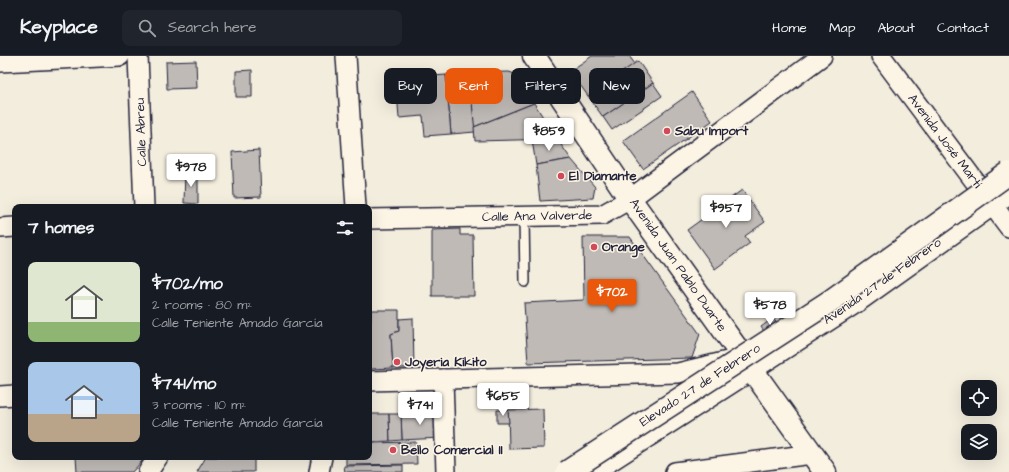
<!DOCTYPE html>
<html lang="en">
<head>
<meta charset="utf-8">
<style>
  body { margin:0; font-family:"Architects Daughter",sans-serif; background:#20242c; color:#f1f3f6; height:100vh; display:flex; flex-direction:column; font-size:15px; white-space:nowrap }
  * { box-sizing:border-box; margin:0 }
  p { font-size:13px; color:#9ea1a6 }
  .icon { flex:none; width:22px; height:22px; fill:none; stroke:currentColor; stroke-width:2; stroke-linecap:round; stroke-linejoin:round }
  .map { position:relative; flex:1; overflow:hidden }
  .details { position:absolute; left:12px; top:148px; width:360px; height:256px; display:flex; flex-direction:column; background:#171b24; border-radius:8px; box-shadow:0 4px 16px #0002 }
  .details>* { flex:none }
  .guide { position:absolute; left:384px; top:12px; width:380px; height:36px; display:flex; gap:8px }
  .tools { position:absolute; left:961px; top:324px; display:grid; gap:8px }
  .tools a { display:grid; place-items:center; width:36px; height:36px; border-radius:8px; background:#171b24; box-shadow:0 4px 16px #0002; font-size:20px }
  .price { position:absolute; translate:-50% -34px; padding:0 9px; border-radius:4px; background:#fff; color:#222; font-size:13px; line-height:26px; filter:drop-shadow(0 1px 2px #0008) }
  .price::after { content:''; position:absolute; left:50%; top:24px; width:12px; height:9px; margin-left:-6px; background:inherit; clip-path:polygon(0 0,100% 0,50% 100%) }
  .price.active { background:#ea580c; color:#fff }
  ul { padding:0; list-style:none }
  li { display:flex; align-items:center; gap:12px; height:100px; padding:0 16px }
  li span { display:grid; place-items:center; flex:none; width:112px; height:80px; border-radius:8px; color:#555 }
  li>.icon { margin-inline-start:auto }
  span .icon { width:48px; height:48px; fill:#fffc; stroke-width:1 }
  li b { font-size:17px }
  h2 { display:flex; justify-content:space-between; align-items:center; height:48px; padding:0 16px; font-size:17px }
  .pill { padding:0 14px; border-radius:8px; background:#171b24; box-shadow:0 4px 16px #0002; font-size:14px; line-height:36px }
  .pill.active { background:#ea580c; color:#fff }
  header { display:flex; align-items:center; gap:24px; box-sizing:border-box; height:56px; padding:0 20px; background:#171b24; border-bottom:1px solid #363941 }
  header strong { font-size:19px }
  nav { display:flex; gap:22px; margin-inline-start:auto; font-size:14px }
  .search { width:280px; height:36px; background:#20242c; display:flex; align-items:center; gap:10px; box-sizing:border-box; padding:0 14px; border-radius:8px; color:#9ea1a6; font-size:15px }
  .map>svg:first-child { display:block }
  .building { fill:#bfbab6; stroke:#22223b }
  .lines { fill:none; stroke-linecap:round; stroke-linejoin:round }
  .service-casing { stroke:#22223b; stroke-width:12 }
  .minor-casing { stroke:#22223b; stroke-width:22 }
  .secondary-casing { stroke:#22223b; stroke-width:25 }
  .primary-casing { stroke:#22223b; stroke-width:25 }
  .service { stroke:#fcf5e5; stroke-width:9 }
  .minor { stroke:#fcf5e5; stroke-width:19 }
  .secondary { stroke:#fcf5e5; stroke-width:22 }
  .primary { stroke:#fcf5e5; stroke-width:22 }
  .motorway-bridge-casing { stroke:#22223b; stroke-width:25; stroke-linecap:butt }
  .motorway-bridge { stroke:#fcf5e5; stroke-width:22 }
  .poi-dot { fill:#d1495b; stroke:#fcf5e5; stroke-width:1.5 }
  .labels { text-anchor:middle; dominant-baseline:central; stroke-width:3; stroke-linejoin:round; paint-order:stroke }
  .poi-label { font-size:13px; font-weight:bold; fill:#22223b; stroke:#fcf5e5; text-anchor:start }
  .street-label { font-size:13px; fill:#22223b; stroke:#fcf5e5 }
</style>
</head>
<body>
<header>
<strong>Keyplace</strong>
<div class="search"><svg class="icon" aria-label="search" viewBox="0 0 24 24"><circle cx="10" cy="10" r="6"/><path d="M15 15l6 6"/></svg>Search here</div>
<nav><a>Home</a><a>Map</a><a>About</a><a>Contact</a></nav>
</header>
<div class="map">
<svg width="1009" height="416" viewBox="0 0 1009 416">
  <rect width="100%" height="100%" fill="#f3edde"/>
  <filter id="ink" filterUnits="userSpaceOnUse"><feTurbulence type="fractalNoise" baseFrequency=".025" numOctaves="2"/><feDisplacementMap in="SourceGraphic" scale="8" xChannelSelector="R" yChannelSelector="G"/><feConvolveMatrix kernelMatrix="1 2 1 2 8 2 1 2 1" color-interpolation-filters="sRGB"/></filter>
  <g filter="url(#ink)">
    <!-- building -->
    <g class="building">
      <polygon points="592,0 629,0 635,8 588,40 570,15"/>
      <polygon points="196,5 197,32 167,33 166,6"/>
      <polygon points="638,5 653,27 603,61 588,40"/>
      <polygon points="252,14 252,41 236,41 236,15"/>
      <polygon points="509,16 515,18 534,47 474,71 469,17"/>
      <polygon points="469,17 475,76 451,78 446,19"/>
      <polygon points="446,19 451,78 425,80 423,60 399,62 396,23"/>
      <polygon points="653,27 662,40 612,74 603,61"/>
      <polygon points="692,36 712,65 643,113 623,85"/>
      <polygon points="534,47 557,83 475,85 474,71"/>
      <polygon points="557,83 571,103 536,109 532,84"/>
      <polygon points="259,94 261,141 234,142 232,96"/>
      <polygon points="571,103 595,131 593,142 540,145 536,109"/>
      <polygon points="185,116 198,116 198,148 184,147"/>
      <polygon points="742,134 765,166 745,180 750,187 715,213 687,174"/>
      <polygon points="460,173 460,179 473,179 474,240 432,240 432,174"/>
      <polygon points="583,181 630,181 700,278 692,302 528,307 524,247 584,244"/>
      <polygon points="371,254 399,254 399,275 391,278 393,312 371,313 369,310"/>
      <polygon points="413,262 414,312 393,312 391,278 399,275 399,263"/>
      <polygon points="773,262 778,269 766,278 761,271"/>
      <polygon points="543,353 544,392 509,393 508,354"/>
      <polygon points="497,354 508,354 509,367 497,367"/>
      <polygon points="435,356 440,382 402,384 401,358"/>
      <polygon points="369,358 389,358 390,385 369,386"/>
      <polygon points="389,358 401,358 402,384 390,385"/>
      <polygon points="416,386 417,408 346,409 346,401 369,401 369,387"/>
      <polygon points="76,401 143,401 143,404 132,416 77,416"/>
      <polygon points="206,401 254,401 254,416 197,416"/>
      <polygon points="403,409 403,416 345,416 344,410"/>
    </g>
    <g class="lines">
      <defs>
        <polyline id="service" points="524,160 525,226"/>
        <g id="minor">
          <polyline points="138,0 144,151"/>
          <polyline points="346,0 356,151"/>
          <polyline points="881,0 1009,171"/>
          <polyline points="0,6 120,0"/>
          <polyline points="369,163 602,159 630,143 822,0"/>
          <polyline points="0,172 15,171"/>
          <polyline points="443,323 446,416"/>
          <polyline points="369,325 678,317 736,303"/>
          <polyline points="0,340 15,339"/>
          <polyline points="148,416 158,401"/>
          <polyline points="319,416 322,401"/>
          <polyline points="675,416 812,398"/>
        </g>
        <polyline id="secondary" points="534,0 630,143 825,416"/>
        <polyline id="primary" points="591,416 855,246 1009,136"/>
      </defs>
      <!-- service casing -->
      <use href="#service" class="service-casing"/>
      <!-- minor casing -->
      <use href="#minor" class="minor-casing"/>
      <!-- secondary casing -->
      <use href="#secondary" class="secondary-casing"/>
      <!-- primary casing -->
      <use href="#primary" class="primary-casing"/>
      <!-- service -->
      <use href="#service" class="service"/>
      <!-- minor -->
      <use href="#minor" class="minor"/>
      <!-- secondary -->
      <use href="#secondary" class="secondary"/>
      <!-- primary -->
      <use href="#primary" class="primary"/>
      <defs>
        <polyline id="motorway-bridge" points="567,416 832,244 1009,117"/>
      </defs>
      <!-- motorway-bridge casing -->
      <use href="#motorway-bridge" class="motorway-bridge-casing"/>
      <!-- motorway-bridge -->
      <use href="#motorway-bridge" class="motorway-bridge"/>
    </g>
  </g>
  <!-- markers -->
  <g class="poi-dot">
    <circle cx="667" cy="75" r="4"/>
    <circle cx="561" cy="120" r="4"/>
    <circle cx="594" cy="191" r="4"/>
    <circle cx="397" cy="306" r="4"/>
    <circle cx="393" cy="394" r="4"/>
  </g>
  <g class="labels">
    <!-- poi labels -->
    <g class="poi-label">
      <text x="675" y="75">Sabu Import</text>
      <text x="569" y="120">El Diamante</text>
      <text x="602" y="191">Orange</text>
      <text x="405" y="306">Joyeria Kikito</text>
      <text x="401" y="394">Bello Comercial II</text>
    </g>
    <!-- street labels -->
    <g class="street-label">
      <text transform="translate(141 76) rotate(-92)">Calle Abreu</text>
      <text transform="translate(945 85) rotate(53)">Avenida José Martí</text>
      <text transform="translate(537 160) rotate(-1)">Calle Ana Valverde</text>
      <text transform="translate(678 209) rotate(55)">Avenida Juan Pablo Duarte</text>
      <text transform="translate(882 225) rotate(-35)">Avenida 27 de Febrero</text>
      <text transform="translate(700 329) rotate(-33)">Elevado 27 de Febrero</text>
    </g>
  </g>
</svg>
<div class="tools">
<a><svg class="icon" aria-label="locate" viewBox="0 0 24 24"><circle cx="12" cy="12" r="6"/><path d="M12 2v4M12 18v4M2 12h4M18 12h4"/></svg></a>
<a><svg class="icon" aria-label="layers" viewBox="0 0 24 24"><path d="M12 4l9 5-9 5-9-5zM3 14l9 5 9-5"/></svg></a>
</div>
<b class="price" style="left:549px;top:96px">$859</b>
<b class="price" style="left:191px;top:132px">$978</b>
<b class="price" style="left:726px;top:173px">$957</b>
<b class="price active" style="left:612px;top:257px">$702</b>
<b class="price" style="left:770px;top:270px">$578</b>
<b class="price" style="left:503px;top:361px">$655</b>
<b class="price" style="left:420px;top:370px">$741</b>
<div class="guide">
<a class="pill">Buy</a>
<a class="pill active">Rent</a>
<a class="pill">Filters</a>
<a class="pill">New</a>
</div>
<section class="details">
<h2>7 homes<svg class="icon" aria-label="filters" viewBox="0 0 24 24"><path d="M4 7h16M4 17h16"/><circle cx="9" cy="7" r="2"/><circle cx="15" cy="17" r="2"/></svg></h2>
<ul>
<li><span style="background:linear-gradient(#dfe7d0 75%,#8fb573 0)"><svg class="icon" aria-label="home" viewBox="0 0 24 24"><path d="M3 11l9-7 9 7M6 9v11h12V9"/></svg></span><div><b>$702/mo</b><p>2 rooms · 80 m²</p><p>Calle Teniente Amado García</p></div></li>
<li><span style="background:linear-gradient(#a9c7e8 65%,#b9a48a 0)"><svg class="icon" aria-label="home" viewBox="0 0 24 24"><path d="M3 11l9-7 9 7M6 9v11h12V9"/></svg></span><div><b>$741/mo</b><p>3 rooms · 110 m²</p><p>Calle Teniente Amado García</p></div></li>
</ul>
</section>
</div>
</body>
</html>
